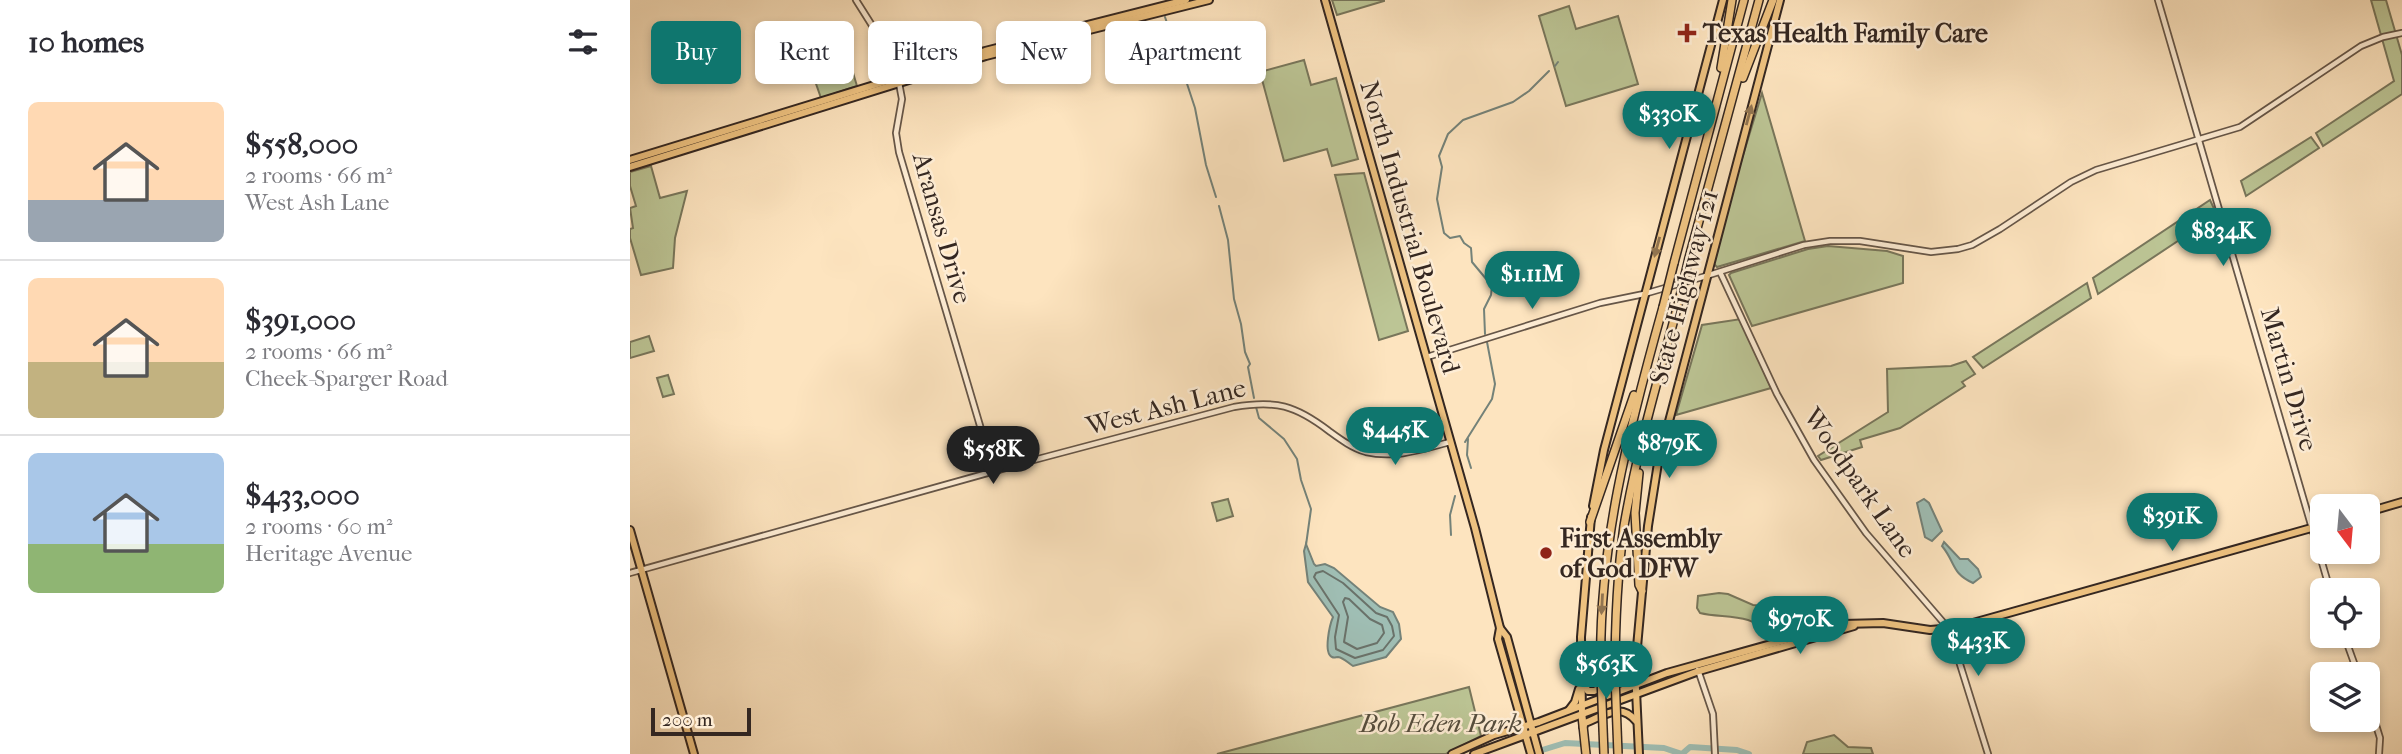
<!DOCTYPE html>
<html lang="en">
<head>
<meta charset="utf-8">
<style>
  body { margin:0; font-family:"IM FELL French Canon",serif; background:#f2f2f3; color:#2b2b33; height:100vh; display:flex; flex-direction:column; font-size:26px; white-space:nowrap }
  * { box-sizing:border-box; margin:0 }
  p { font-size:23px; color:#7c7c81 }
  .icon { flex:none; width:38px; height:38px; fill:none; stroke:currentColor; stroke-width:2; stroke-linecap:round; stroke-linejoin:round }
  .map { position:relative; flex:1; overflow:hidden }
  .side { display:flex; flex-direction:column; background:#fff; width:630px }
  .side>* { flex:none }
  .guide { position:absolute; left:21px; top:21px; width:665px; height:63px; display:flex; gap:14px }
  .needle { width:46px; rotate:164deg }
  .buttons { position:absolute; left:1680px; top:494px; display:grid; gap:14px }
  .buttons a { display:grid; place-items:center; width:70px; height:70px; border-radius:10px; background:#fff; box-shadow:0 4px 10px #0003; font-size:35px }
  .scale { position:absolute; left:21px; bottom:18px; width:100px; box-sizing:border-box; padding-left:7px; border:4px solid #342721; border-top:0; font-size:19px; line-height:24px; white-space:nowrap; color:#342721; -webkit-text-stroke:5px #feedd5; paint-order:stroke }
  .price { position:absolute; translate:-50% -60px; padding:0 16px; border-radius:24px; background:#0f766e; color:#fff; font-size:23px; line-height:46px; filter:drop-shadow(0 2px 4px #0008) }
  .price::after { content:''; position:absolute; left:50%; top:42px; width:21px; height:16px; margin-left:-10px; background:inherit; clip-path:polygon(0 0,100% 0,50% 100%) }
  .price.active { background:#222; color:#fff }
  ul { padding:0; list-style:none }
  li { display:flex; align-items:center; gap:21px; height:175px; padding:0 28px }
  li+li { border-top:2px solid #e1e1e2 }
  li span { display:grid; place-items:center; flex:none; width:196px; height:140px; border-radius:10px; color:#555 }
  li>.icon { margin-inline-start:auto }
  span .icon { width:84px; height:84px; fill:#fffc; stroke-width:1 }
  li b { font-size:30px }
  h2 { display:flex; justify-content:space-between; align-items:center; height:84px; padding:0 28px; font-size:30px }
  .pill { padding:0 24px; border-radius:10px; background:#fff; box-shadow:0 4px 10px #0003; font-size:24px; line-height:63px }
  .pill.active { background:#0f766e; color:#fff }
  main { display:flex; flex:1; min-height:0 }
  .map>svg:first-child { display:block }
  .green { fill:#bcc595; stroke:#78765b; stroke-width:2 }
  .water { fill:#9fbeb4; stroke:#748279; stroke-width:2 }
  .lines { fill:none; stroke-linecap:round; stroke-linejoin:round }
  .shore { stroke:#6a726a; stroke-width:2 }
  .stream { stroke:#748279; stroke-width:2 }
  .river { stroke:#9fbeb4; stroke-width:6 }
  .minor-casing { stroke:#665648; stroke-width:8 }
  .major-casing { stroke:#342721; stroke-width:10 }
  .highway-casing { stroke:#342721; stroke-width:10 }
  .minor { stroke:#feedd5; stroke-width:4.5 }
  .major { stroke:#eec280; stroke-width:6 }
  .highway { stroke:#eec280; stroke-width:7 }
  .highway-bridge-casing { stroke:#342721; stroke-width:10; stroke-linecap:butt }
  .highway-bridge { stroke:#eec280; stroke-width:7 }
  .oneway { fill:#917450 }
  .poi-dot { fill:#8f2418; stroke:#feedd5; stroke-width:2.5 }
  .labels { text-anchor:middle; dominant-baseline:central; stroke-width:5; stroke-linejoin:round; paint-order:stroke }
  .poi-label { font-size:26px; font-weight:bold; fill:#342721; stroke:#feedd5; text-anchor:start }
  .street-label { font-size:26px; fill:#342721; stroke:#feedd5 }
  .park-label { font-size:26px; font-style:italic; fill:#564e3e; stroke:#feedd5 }
</style>
</head>
<body>
<main>
<section class="side">
<h2>10 homes<svg class="icon" aria-label="filters" viewBox="0 0 24 24"><path d="M4 7h16M4 17h16"/><circle cx="9" cy="7" r="2"/><circle cx="15" cy="17" r="2"/></svg></h2>
<ul>
<li><span style="background:linear-gradient(#ffd9b3 70%,#9aa5b1 0)"><svg class="icon" aria-label="home" viewBox="0 0 24 24"><path d="M3 11l9-7 9 7M6 9v11h12V9"/></svg></span><div><b>$558,000</b><p>2 rooms · 66 m²</p><p>West Ash Lane</p></div></li>
<li><span style="background:linear-gradient(#ffd9b3 60%,#c2b280 0)"><svg class="icon" aria-label="home" viewBox="0 0 24 24"><path d="M3 11l9-7 9 7M6 9v11h12V9"/></svg></span><div><b>$391,000</b><p>2 rooms · 66 m²</p><p>Cheek-Sparger Road</p></div></li>
<li><span style="background:linear-gradient(#a9c7e8 65%,#8fb573 0)"><svg class="icon" aria-label="home" viewBox="0 0 24 24"><path d="M3 11l9-7 9 7M6 9v11h12V9"/></svg></span><div><b>$433,000</b><p>2 rooms · 60 m²</p><p>Heritage Avenue</p></div></li>
</ul>
</section>
<div class="map">
<svg width="1772" height="754" viewBox="0 0 1772 754">
  <rect width="100%" height="100%" fill="#fde4bf"/>
  <filter id="stains"><feTurbulence type="fractalNoise" baseFrequency=".00286" numOctaves="4"/><feColorMatrix values="0 0 0 0 .2 0 0 0 0 .09 0 0 0 0 .02 0 0 0 .5 -.17"/></filter>
  <radialGradient id="worn" r=".72"><stop offset=".6" stop-color="#630" stop-opacity="0"/><stop offset="1" stop-color="#630" stop-opacity=".3"/></radialGradient>
  <!-- green -->
  <g class="green">
    <polygon points="702,0 754,0 754,1 707,15"/>
    <polygon points="1741,0 1756,0 1772,55 1772,94 1693,146 1686,133 1764,81"/>
    <polygon points="939,6 946,29 988,16 1008,84 936,106 909,16"/>
    <polygon points="210,29 227,86 191,98 178,61 190,47 193,34"/>
    <polygon points="674,60 681,85 706,78 728,159 702,166 697,149 654,161 630,72"/>
    <polygon points="1132,93 1175,241 1087,267 1084,264 1104,185"/>
    <polygon points="1681,137 1689,148 1616,196 1611,181"/>
    <polygon points="21,166 30,198 57,191 45,238 43,268 11,275 0,238 0,229 3,228 0,208 6,206 0,186 0,172"/>
    <polygon points="734,173 778,331 749,340 705,175"/>
    <polygon points="1580,200 1587,215 1468,294 1463,278"/>
    <polygon points="1198,246 1257,251 1273,256 1273,283 1122,326 1099,275 1101,273 1178,249"/>
    <polygon points="1457,283 1461,298 1353,368 1343,357"/>
    <polygon points="1111,319 1141,388 1046,415 1072,325"/>
    <polygon points="19,336 24,351 0,358 0,342"/>
    <polygon points="1336,361 1345,374 1332,382 1335,386 1270,428 1230,440 1232,447 1191,460 1188,456 1258,412 1257,369 1321,366"/>
    <polygon points="38,375 44,394 33,397 27,378"/>
    <polygon points="598,499 603,516 587,521 582,503"/>
    <path d="M1089 593 1098 594 1123 605 1155 607 1164 627 1170 633H1162L1151 637 1141 626C1132 627 1126 623 1118 620 1102 615 1086 617 1070 613L1067 608 1068 596Z"/>
    <polygon points="839,687 851,736 816,754 587,754"/>
    <polygon points="1204,735 1218,747 1241,748 1243,754 1173,754 1177,742"/>
  </g>
  <!-- water -->
  <g class="water">
    <polygon points="1294,499 1299,503 1312,531 1302,541 1295,537 1287,503"/>
    <path d="M1314 542 1330 559H1338L1348 569 1351 577 1343 583C1321 573 1326 563 1312 546Z"/>
    <path d="M676 544 684 564 686 566 695 564 704 568 750 607 763 612 769 624 771 639 756 657 723 666C718 663 714 658 708 657 706 657 704 658 702 657 693 653 700 624 703 617L678 582 674 551Z"/>
  </g>
  <g class="lines">
    <!-- shore -->
    <g class="shore">
      <polygon points="693,571 713,583 746,613 757,617 762,626 764,636 753,650 725,658 706,649 705,637 709,615 684,577 686,573"/>
      <polygon points="715,598 719,599 740,619 752,625 754,633 747,643 727,649 714,642 718,617 713,602"/>
    </g>
    <!-- stream -->
    <g class="stream">
      <polyline points="535,17 565,108 576,165 586,197"/>
      <polyline points="925,66 928,62"/>
      <polyline points="589,206 598,240 604,299 611,324 615,352 620,364 618,367 624,398"/>
      <polyline points="855,334 854,309 861,295 862,286 842,262 841,248 834,243 830,236 820,238 814,233 807,199 812,167 809,156 818,134 833,120 883,102 899,91 919,71"/>
      <polyline points="626,407 629,418 654,439 667,459 671,480 681,509 676,545"/>
      <polyline points="838,439 837,455 841,468"/>
      <polyline points="835,442 862,399 865,384 857,342"/>
      <polyline points="821,535 820,515 825,496"/>
    </g>
    <!-- river -->
    <polyline class="river" points="899,754 935,743 1034,748 1052,754 1060,747 1107,750 1119,754"/>
    <defs>
      <g id="minor">
        <polyline points="226,0 255,46 269,83 272,99 266,133 269,152 364,473"/>
        <polyline points="1528,0 1700,590"/>
        <polyline points="1090,272 1147,394 1184,460 1236,533 1319,629 1358,754"/>
        <polyline points="797,357 970,303 1014,294 1076,276 1174,245 1200,241 1230,241 1301,252 1328,249 1342,245 1370,229 1441,182 1466,170 1610,127 1731,46 1753,37 1772,33"/>
        <path d="M0 573 404 460 604 407C646 400 665 405 699 431 710 439 722 448 736 452 765 459 793 449 820 442"/>
        <polyline points="1714,635 1728,674"/>
        <polyline points="1068,670 1083,714 1085,754"/>
        <polyline points="1738,699 1750,738 1749,754"/>
      </g>
      <g id="major">
        <polyline points="695,0 845,528 870,628 868,639 901,754"/>
        <polyline points="0,160 355,51 556,0"/>
        <polyline points="0,167 356,56 579,0"/>
        <polyline points="963,506 974,450 1093,0"/>
        <polyline points="1738,512 1772,502"/>
        <polyline points="0,530 64,754"/>
        <polyline points="870,628 877,637 909,754"/>
        <polyline points="952,682 958,691 964,691 997,678 1005,669"/>
        <polyline points="939,710 945,702 949,689"/>
        <polyline points="952,716 951,637 961,517"/>
        <path d="M953 727 955 723C975 715 991 702 1006 721"/>
        <polyline points="822,754 864,735 909,722 1037,673 1213,624 1253,623 1300,630 1325,628 1692,525"/>
        <polyline points="844,754 1069,671 1224,626"/>
        <polyline points="1009,754 1005,669 1018,526 1028,463 1150,0"/>
      </g>
      <g id="highway">
        <polyline points="1091,68 1102,0"/>
        <polyline points="1113,78 1143,0"/>
        <polyline points="1059,258 1129,0"/>
        <polyline points="1044,263 1114,0"/>
        <polyline points="1009,473 1005,513 1009,585 1012,591"/>
        <polyline points="960,522 1004,395"/>
        <path d="M985 676C985 626 987 576 994 526 1007 450 1029 376 1049 301"/>
        <path d="M971 677C967 549 999 429 1033 307"/>
        <polyline points="952,716 956,754"/>
      </g>
    </defs>
    <!-- minor casing -->
    <use href="#minor" class="minor-casing"/>
    <!-- major casing -->
    <use href="#major" class="major-casing"/>
    <!-- highway casing -->
    <use href="#highway" class="highway-casing"/>
    <!-- minor -->
    <use href="#minor" class="minor"/>
    <!-- major -->
    <use href="#major" class="major"/>
    <!-- highway -->
    <use href="#highway" class="highway"/>
    <defs>
      <g id="highway-bridge">
        <polyline points="1049,301 1059,258"/>
        <polyline points="1033,307 1044,263"/>
        <polyline points="985,676 988,754"/>
        <polyline points="971,677 974,754"/>
      </g>
    </defs>
    <!-- highway-bridge casing -->
    <use href="#highway-bridge" class="highway-bridge-casing"/>
    <!-- highway-bridge -->
    <use href="#highway-bridge" class="highway-bridge"/>
  </g>
  <!-- one-way arrows -->
  <defs><path id="oneway-solid" d="M-6-.8H1V-3.2L6.5 0L1 3.2V.8H-6Z" transform="scale(1.75)"/></defs>
  <g class="oneway">
    <use href="#oneway-solid" transform="translate(1119 115) rotate(-75)"/>
    <use href="#oneway-solid" transform="translate(1027 247) rotate(105)"/>
    <use href="#oneway-solid" transform="translate(972 604) rotate(93)"/>
  </g>
  <!-- markers -->
  <g class="poi-dot">
    <path d="M1053.5 22.5h7v7h7v7h-7v7h-7v-7h-7v-7h7z"/>
    <circle cx="916" cy="553" r="7"/>
  </g>
  <g class="labels">
    <!-- poi labels -->
    <g class="poi-label">
      <text x="1073" y="33">Texas Health Family Care</text>
      <text x="930" y="538">First Assembly<tspan x="930" dy="30">of God DFW</tspan></text>
    </g>
    <!-- street labels -->
    <g class="street-label">
      <text transform="translate(780 227) rotate(74)">North Industrial Boulevard</text>
      <text transform="translate(312 228) rotate(74)">Aransas Drive</text>
      <text transform="translate(1054 287) rotate(-75)">State Highway 121</text>
      <text transform="translate(1659 379) rotate(74)">Martin Drive</text>
      <text transform="translate(536 407) rotate(-14)">West Ash Lane</text>
      <text transform="translate(1230 483) rotate(55)">Woodpark Lane</text>
    </g>
    <!-- park labels -->
    <g class="park-label">
      <text x="811" y="723">Bob Eden Park</text>
    </g>
  </g>
  <rect width="100%" height="100%" filter="url(#stains)"/>
  <rect width="100%" height="100%" fill="url(#worn)"/>
</svg>
<div class="buttons">
<a><svg class="needle" viewBox="-14 -14 28 28"><path d="M0-13l5 13h-10z" fill="#e53935"/><path d="M0 13l5-13h-10z" fill="#7c7c81"/></svg></a>
<a><svg class="icon" aria-label="locate" viewBox="0 0 24 24"><circle cx="12" cy="12" r="6"/><path d="M12 2v4M12 18v4M2 12h4M18 12h4"/></svg></a>
<a><svg class="icon" aria-label="layers" viewBox="0 0 24 24"><path d="M12 4l9 5-9 5-9-5zM3 14l9 5 9-5"/></svg></a>
</div>
<div class="scale">200 m</div>
<b class="price" style="left:1039px;top:151px">$330K</b>
<b class="price" style="left:1593px;top:268px">$834K</b>
<b class="price" style="left:902px;top:311px">$1.11M</b>
<b class="price" style="left:765px;top:467px">$445K</b>
<b class="price" style="left:1039px;top:480px">$879K</b>
<b class="price active" style="left:363px;top:486px">$558K</b>
<b class="price" style="left:1542px;top:553px">$391K</b>
<b class="price" style="left:1170px;top:656px">$970K</b>
<b class="price" style="left:1348px;top:678px">$433K</b>
<b class="price" style="left:976px;top:701px">$563K</b>
<div class="guide">
<a class="pill active">Buy</a>
<a class="pill">Rent</a>
<a class="pill">Filters</a>
<a class="pill">New</a>
<a class="pill">Apartment</a>
</div>
</div>
</main>
</body>
</html>
